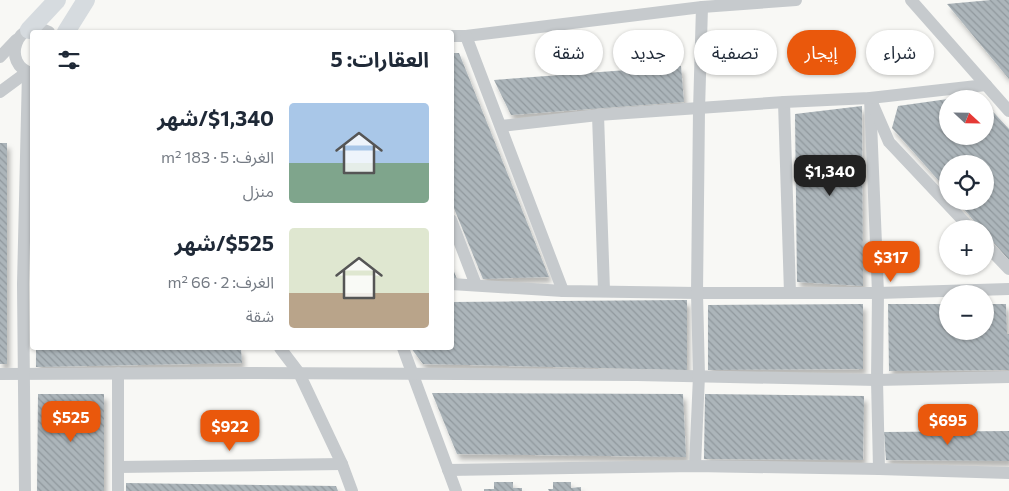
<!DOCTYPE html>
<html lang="ar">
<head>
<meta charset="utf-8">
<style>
  body { margin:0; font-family:Commissioner,"Noto Sans Arabic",sans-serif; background:#f6f6f7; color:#1f2937; direction:rtl; height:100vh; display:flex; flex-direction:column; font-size:19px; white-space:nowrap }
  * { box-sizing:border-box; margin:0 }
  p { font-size:16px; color:#747a83 }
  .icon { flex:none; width:28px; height:28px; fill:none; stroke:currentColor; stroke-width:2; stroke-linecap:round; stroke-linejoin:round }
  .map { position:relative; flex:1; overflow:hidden; direction:ltr }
  .details { position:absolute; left:30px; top:30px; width:424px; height:320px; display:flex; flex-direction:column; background:#fff; border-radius:5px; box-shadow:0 1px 4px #0004; direction:rtl }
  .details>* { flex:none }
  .guide { position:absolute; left:469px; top:30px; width:465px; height:45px; direction:rtl; display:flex; gap:10px }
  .needle { width:32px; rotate:112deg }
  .fabs { position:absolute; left:939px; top:90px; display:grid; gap:10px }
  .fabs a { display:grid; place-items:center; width:55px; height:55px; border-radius:50%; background:#fff; box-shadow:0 1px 4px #0004; font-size:25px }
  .price { position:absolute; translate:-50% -42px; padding:0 11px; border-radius:10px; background:#ea580c; color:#fff; font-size:16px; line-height:32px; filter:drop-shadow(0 1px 2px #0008) }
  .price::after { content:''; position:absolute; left:50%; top:30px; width:15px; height:11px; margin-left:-8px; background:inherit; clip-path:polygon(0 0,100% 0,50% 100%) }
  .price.selected { background:#222; color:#fff }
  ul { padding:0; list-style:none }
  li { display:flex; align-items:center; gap:15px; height:125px; padding:0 25px }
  li span { display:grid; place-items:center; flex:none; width:140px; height:100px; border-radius:5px; color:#555 }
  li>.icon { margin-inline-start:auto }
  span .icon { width:60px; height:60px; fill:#fffc; stroke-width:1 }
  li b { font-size:21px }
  h2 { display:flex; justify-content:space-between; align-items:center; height:60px; padding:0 25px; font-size:21px }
  .tag { padding:0 18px; border-radius:22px; background:#fff; box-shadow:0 1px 4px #0004; font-size:18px; line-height:45px }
  .tag.selected { background:#ea580c; color:#fff }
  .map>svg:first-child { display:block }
  .building { fill:url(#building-back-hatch); filter:url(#shadow) }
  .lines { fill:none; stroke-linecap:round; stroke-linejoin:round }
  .street { stroke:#c6cacd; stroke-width:12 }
  .secondary { stroke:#d6dbdf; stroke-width:18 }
</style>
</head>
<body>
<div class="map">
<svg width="1009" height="491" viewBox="0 0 1009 491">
  <defs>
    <pattern id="building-back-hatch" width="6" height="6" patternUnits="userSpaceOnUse" patternTransform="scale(1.25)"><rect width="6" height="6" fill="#acb5ba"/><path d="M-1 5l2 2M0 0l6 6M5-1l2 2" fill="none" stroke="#90989d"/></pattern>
    <filter id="shadow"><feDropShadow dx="3" dy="5.5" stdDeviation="2.5" flood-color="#0004"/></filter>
  </defs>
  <rect width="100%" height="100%" fill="#f8f8f5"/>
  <!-- building -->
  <g class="building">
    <polygon points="991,0 1009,0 1009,79 947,4"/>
    <polygon points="451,53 459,53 549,277 483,279 451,201"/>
    <polygon points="681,66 684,102 511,115 494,80"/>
    <polygon points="978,95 981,99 957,99 957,98"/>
    <polygon points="948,99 948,136 985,136 985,103 1009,129 1009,260 985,233 985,229 981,229 957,201 985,201 985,164 948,164 948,191 892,128 898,106"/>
    <polygon points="862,106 863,286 797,282 795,114"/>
    <rect x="0" y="143" width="7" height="221"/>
    <polygon points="451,264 457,279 451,279"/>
    <polygon points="687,300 687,370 423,364 411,348 451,348 451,302"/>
    <polygon points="863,304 863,369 708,370 708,305"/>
    <polygon points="888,304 948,304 948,331 985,331 985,304 1006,304 1007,334 1009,334 1009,370 889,371"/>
    <polygon points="36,348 241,348 242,363 36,367"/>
    <polygon points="432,393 683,394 686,457 457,454"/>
    <polygon points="38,394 104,394 104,491 37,491"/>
    <polygon points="705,394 864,396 863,460 704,459"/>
    <polygon points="1009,431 1009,461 886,460 884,432"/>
    <polygon points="494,482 513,482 513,488 522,488 522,491 484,491 484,489 494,489"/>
    <polygon points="553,482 571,482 571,488 581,487 581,491 549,491 548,489 553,489"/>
    <polygon points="126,483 336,486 338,491 126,491"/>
  </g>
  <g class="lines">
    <!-- street -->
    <g class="street">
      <polyline points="911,0 1009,111"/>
      <polyline points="451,36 466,36 702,7 796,0"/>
      <polyline points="466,36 563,291"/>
      <polyline points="0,57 16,40"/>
      <path d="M32 73C0 65 17 15 49 32"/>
      <polyline points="0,92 27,72"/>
      <polyline points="870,98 878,293 877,380 879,469"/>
      <polyline points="784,102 790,293"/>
      <polyline points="873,105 889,142 971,229"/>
      <polyline points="598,115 604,290"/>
      <polyline points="501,126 598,115 784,102 870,98 986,85"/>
      <polyline points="451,220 476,285"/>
      <polyline points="985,244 1009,269"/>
      <polyline points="451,284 563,291 697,293 878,293 1009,289"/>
      <polyline points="280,348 299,373 342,464 352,491"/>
      <polyline points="403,348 456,491"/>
      <polyline points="118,373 118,491"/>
      <polyline points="0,374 250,373 637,375 877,380 1009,377"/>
      <polyline points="695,466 699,376 697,293 699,110 702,7"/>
      <polyline points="118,467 342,464"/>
      <polyline points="448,470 695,466 879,469 1009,473"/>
      <polyline points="25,491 23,284 28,72"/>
    </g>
    <!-- secondary -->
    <g class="secondary">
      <polyline points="29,30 57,0"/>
      <polyline points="66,32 86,0"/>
    </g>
  </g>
</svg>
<div class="fabs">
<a><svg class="needle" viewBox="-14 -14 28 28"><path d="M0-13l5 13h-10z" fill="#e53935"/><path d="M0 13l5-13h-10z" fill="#747a83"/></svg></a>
<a><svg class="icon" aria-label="locate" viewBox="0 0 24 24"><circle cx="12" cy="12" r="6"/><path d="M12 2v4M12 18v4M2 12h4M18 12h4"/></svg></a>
<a>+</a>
<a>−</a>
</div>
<b class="price selected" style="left:830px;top:197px">$1,340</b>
<b class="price" style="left:891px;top:283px">$317</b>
<b class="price" style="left:71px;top:443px">$525</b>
<b class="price" style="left:948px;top:446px">$695</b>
<b class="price" style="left:230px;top:452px">$922</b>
<div class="guide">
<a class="tag">شراء</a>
<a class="tag selected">إيجار</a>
<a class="tag">تصفية</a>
<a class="tag">جديد</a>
<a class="tag">شقة</a>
</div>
<section class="details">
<h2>العقارات: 5<svg class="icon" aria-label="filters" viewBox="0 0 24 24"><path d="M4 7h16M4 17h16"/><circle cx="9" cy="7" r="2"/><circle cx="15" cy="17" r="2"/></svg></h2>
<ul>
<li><span style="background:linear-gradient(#a9c7e8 60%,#7fa58c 0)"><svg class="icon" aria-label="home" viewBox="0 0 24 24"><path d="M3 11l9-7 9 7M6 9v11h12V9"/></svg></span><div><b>$1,340/شهر</b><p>الغرف: 5 · 183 m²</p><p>منزل</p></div></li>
<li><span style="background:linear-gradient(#dfe7d0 65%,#b9a48a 0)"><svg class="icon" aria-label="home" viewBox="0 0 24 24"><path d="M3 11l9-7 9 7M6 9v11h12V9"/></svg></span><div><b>$525/شهر</b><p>الغرف: 2 · 66 m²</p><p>شقة</p></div></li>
</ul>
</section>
</div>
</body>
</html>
